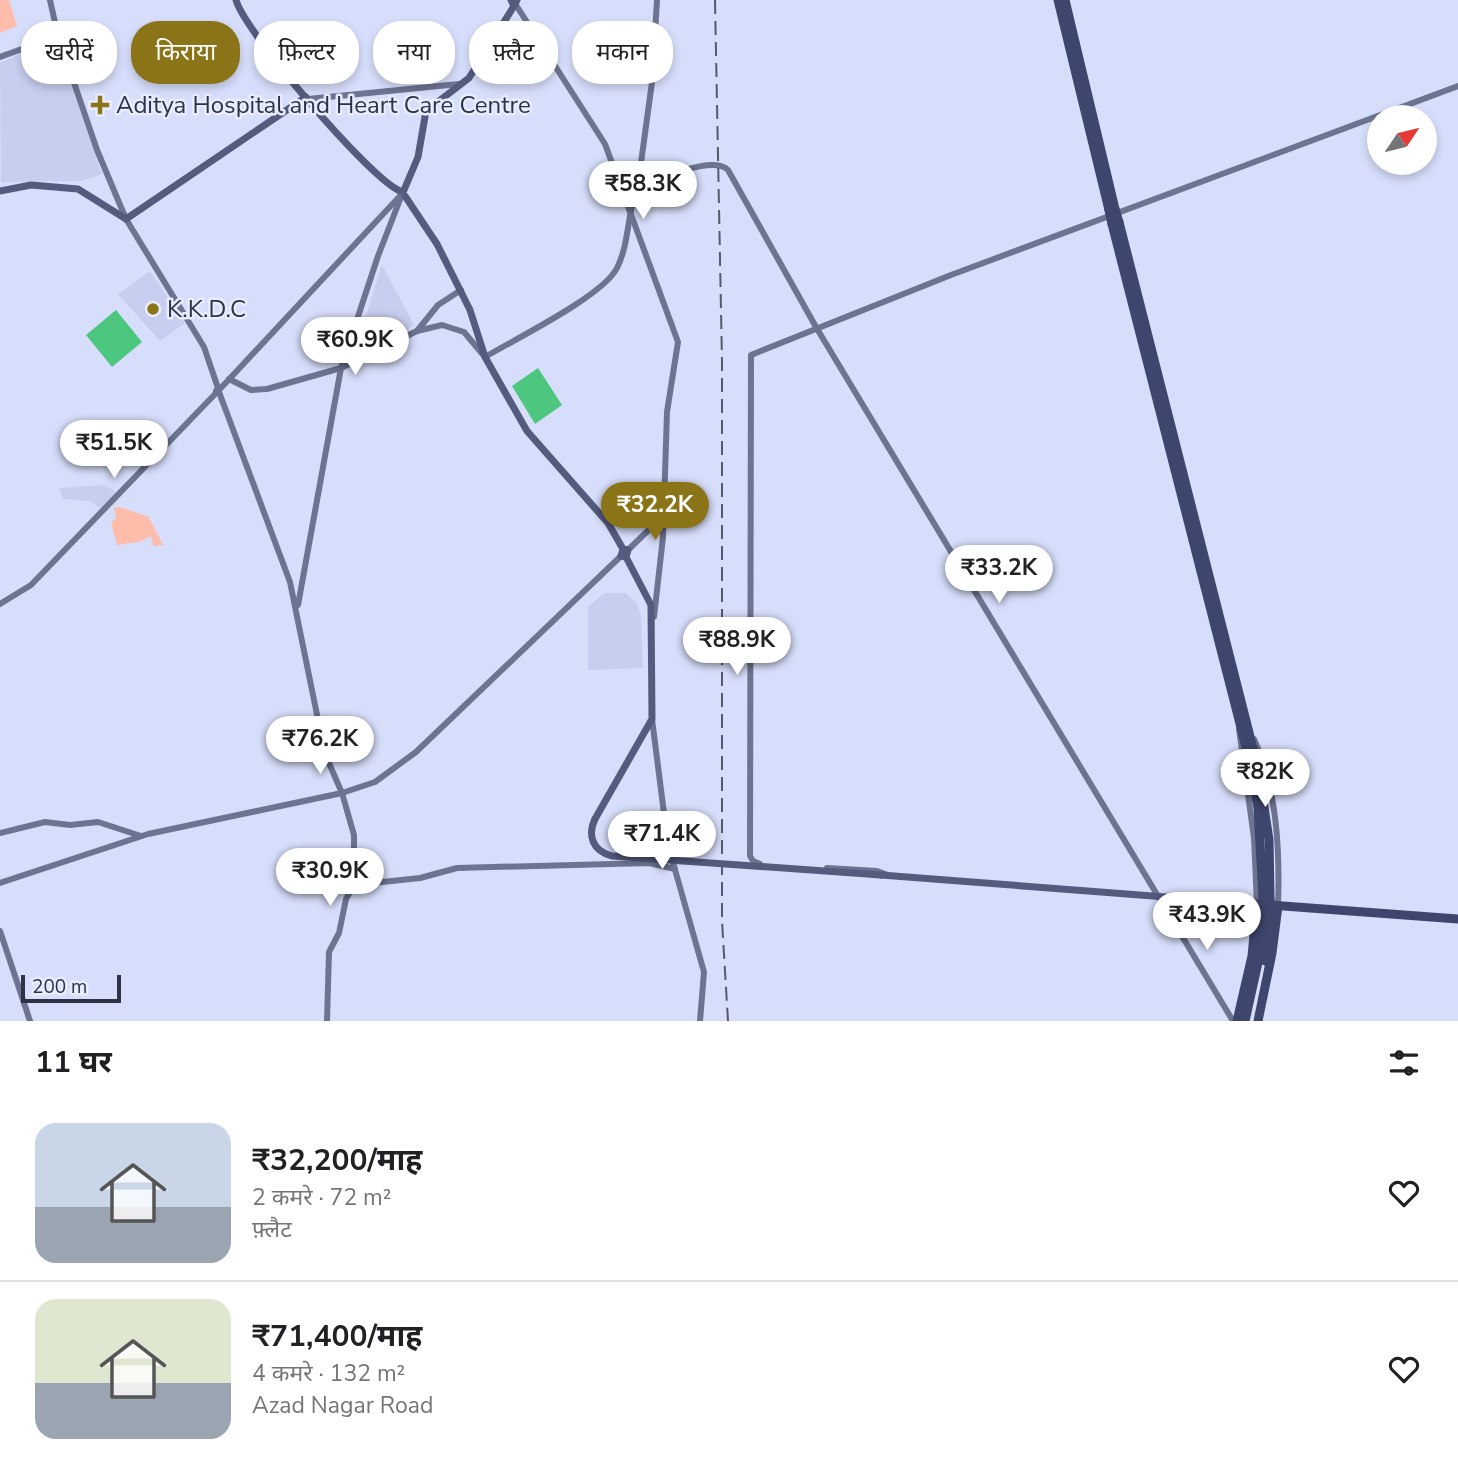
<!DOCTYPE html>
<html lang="hi">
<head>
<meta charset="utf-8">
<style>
  body { margin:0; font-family:"Nunito Sans","Noto Sans Devanagari",sans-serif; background:#f6f6f6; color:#202124; height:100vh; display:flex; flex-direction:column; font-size:26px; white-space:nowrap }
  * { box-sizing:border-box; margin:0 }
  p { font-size:23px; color:#757577 }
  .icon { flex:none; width:38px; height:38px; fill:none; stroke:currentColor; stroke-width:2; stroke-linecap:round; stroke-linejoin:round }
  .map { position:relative; height:1021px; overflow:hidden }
  .details { display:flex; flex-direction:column; background:#fff; flex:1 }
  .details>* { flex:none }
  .hud { position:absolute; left:21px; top:21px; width:700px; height:63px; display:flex; gap:14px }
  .needle { width:46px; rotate:55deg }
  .tools { position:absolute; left:1367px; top:105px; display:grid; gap:14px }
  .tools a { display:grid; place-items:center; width:70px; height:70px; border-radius:50%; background:#fff; box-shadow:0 4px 10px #0003; font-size:35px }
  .scale { position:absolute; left:21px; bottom:18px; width:100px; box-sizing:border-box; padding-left:7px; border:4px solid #2e3245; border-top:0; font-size:19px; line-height:24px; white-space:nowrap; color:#2e3245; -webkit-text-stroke:5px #e7ecff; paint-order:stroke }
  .price { position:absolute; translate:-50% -60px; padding:0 16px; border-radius:24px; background:#fff; color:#222; font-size:23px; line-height:46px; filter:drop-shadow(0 2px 4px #0008) }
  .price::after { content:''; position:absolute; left:50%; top:42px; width:21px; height:16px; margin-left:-10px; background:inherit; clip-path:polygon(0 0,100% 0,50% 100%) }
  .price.selected { background:#8a7417; color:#fff }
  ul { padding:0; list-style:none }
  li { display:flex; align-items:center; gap:21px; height:175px; padding:0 35px }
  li+li { border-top:2px solid #e0e0e0 }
  li span { display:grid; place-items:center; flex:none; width:196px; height:140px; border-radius:21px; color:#555 }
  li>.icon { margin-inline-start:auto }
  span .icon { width:84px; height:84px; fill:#fffc; stroke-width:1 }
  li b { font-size:30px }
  h2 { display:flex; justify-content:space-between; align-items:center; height:84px; padding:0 35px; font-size:30px }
  .pill { padding:0 24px; border-radius:28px; background:#fff; box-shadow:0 4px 10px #0003; font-size:24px; line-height:63px }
  .pill.selected { background:#8a7417; color:#fff }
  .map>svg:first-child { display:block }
  .built { fill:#c7ceef }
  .green { fill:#febcab }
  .water { fill:#4dc780 }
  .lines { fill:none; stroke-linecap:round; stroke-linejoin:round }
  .secondary { stroke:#6d7491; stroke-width:6 }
  .primary { stroke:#545b7e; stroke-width:7 }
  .highway { stroke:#3e466d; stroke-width:9 }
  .rail { stroke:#54596e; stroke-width:2; stroke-dasharray:14 7; stroke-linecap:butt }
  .primary-bridge { stroke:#545b7e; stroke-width:7 }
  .highway-bridge { stroke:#3e466d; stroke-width:9 }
  .poi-dot { fill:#8a7417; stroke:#e7ecff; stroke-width:2.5 }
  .labels { text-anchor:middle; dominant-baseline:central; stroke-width:5; stroke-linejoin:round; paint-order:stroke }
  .poi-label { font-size:24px; fill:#2e3245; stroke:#e7ecff; text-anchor:start }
</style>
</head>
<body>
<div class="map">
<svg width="1458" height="1021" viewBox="0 0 1458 1021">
  <rect width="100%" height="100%" fill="#d7defb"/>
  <!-- built -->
  <g class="built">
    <polygon points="55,38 102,174 81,181 1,182 0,63"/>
    <polygon points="382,265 414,325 353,358"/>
    <polygon points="150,271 185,323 160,341 118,294"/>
    <polygon points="103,485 117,492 100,508 90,501 63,499 59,488"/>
    <polygon points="604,593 626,593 637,603 641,616 643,668 588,670 588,607"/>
  </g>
  <!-- green -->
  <g class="green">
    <polygon points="0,0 9,0 17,26 0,33"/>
    <polygon points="120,507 149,517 163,545 153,546 151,536 139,542 117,545 111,523 116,518 114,508"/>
  </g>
  <!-- water -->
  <g class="water">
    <polygon points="116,310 142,342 112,367 86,335"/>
    <polygon points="538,368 562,405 535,424 512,386"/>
  </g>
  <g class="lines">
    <!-- secondary -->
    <g class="secondary">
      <polyline points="50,0 58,36 97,150 126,219 204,347 218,388 216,391 219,392 218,388"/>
      <polyline points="516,5 605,144 678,342 667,412 663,537 654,617"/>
      <polyline points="0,57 58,36"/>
      <polyline points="308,99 459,84"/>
      <polyline points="640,166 658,179"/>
      <path d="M638 185C659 181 712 154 728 170L816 327 1233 1021"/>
      <polyline points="417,331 438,305 461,290"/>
      <path d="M229 379 251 390 267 389 341 368 417 331 442 325 464 332 485 357C515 339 603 296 617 268 630 242 627 211 638 185L652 82 657 0"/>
      <polyline points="220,389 400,196"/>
      <polyline points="219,392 290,582 325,754 342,793 354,835 354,885 346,899 339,933 329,952 327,1021"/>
      <polyline points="628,550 664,515"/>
      <polyline points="0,604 31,585 217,392"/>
      <polyline points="298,605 341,368 378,256 401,197"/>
      <polyline points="652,719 668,845 704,972 700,1021"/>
      <polyline points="1239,729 1254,838 1257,904"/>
      <path d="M1254 739C1277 789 1280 850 1278 906"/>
      <polyline points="0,833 45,822 70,825 98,822 141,836"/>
      <polyline points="760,864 753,861 750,856 751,355 951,275 1458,86"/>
      <polyline points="827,868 877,871 888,875"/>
      <polyline points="0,883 148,834 342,793 375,782 416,752 621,556"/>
      <polyline points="354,885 420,878 457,868 649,863 675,869"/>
      <polyline points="0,931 30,1021"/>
    </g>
    <!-- primary -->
    <g class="primary">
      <path d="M236 0C244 31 369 178 400 191"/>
      <polyline points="511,0 514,6 517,0"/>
      <polyline points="404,190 418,157 426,111 469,78 514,6"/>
      <polyline points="0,191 31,185 78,189 126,219 306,97"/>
      <polyline points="405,196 437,244 470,310 485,357 527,431 608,523 623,549 628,550 626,557 621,556 623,549"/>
      <polyline points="595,819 652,719 651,605 626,557"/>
      <polyline points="881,875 1257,904"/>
    </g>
    <!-- highway -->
    <g class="highway">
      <polyline points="1058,0 1109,210"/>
      <polyline points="1065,0 1115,209"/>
      <polyline points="1119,222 1258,768 1269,840 1270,899"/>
      <polyline points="1112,224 1249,759 1258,808 1263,898"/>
      <polyline points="1265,961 1270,910"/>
      <polyline points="1237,1021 1252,956 1257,904 1458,919"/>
      <polyline points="1245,1021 1259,958 1263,909"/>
      <polyline points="1258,1021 1272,953 1278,906"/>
    </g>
    <!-- rail -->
    <polyline class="rail" points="715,0 722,362 722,921 728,1021"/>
    <!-- primary-bridge -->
    <path class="primary-bridge" d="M595 819C587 836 593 851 612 856L881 875"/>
    <!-- highway-bridge -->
    <g class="highway-bridge">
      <polyline points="1115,209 1119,222"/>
      <polyline points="1109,210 1112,224"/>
      <polyline points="1263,909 1263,898"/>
      <polyline points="1270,910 1270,899"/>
    </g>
  </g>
  <!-- markers -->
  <g class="poi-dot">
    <path d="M96.5 94.5h7v7h7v7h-7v7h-7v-7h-7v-7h7z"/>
    <circle cx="153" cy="309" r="7"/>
  </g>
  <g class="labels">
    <!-- poi labels -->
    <g class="poi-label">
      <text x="116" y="105">Aditya Hospital and Heart Care Centre</text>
      <text x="167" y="309">K.K.D.C</text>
    </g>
  </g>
</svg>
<div class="tools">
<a><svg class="needle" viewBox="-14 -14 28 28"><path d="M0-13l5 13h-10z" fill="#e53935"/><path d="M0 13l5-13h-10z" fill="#757577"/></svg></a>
</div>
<div class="scale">200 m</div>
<b class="price" style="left:643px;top:221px">₹58.3K</b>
<b class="price" style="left:355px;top:377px">₹60.9K</b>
<b class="price" style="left:114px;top:480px">₹51.5K</b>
<b class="price selected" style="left:655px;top:542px">₹32.2K</b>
<b class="price" style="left:999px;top:605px">₹33.2K</b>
<b class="price" style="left:737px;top:677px">₹88.9K</b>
<b class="price" style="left:320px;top:776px">₹76.2K</b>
<b class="price" style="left:1265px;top:809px">₹82K</b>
<b class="price" style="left:662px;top:871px">₹71.4K</b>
<b class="price" style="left:330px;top:908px">₹30.9K</b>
<b class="price" style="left:1207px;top:952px">₹43.9K</b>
<div class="hud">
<a class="pill">खरीदें</a>
<a class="pill selected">किराया</a>
<a class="pill">फ़िल्टर</a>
<a class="pill">नया</a>
<a class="pill">फ़्लैट</a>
<a class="pill">मकान</a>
</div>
</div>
<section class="details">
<h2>11 घर<svg class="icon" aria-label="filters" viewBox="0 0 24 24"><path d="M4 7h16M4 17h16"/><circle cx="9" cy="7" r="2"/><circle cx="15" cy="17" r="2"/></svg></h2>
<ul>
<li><span style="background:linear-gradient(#c9d6e8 60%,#9aa5b1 0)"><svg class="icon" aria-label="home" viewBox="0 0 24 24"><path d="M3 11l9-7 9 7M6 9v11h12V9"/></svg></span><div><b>₹32,200/माह</b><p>2 कमरे · 72 m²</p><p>फ़्लैट</p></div><svg class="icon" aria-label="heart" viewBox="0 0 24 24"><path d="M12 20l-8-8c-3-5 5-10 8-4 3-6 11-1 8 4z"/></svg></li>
<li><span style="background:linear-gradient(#dfe7d0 60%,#9aa5b1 0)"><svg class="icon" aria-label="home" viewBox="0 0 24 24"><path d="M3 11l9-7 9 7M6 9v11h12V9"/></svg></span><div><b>₹71,400/माह</b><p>4 कमरे · 132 m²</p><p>Azad Nagar Road</p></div><svg class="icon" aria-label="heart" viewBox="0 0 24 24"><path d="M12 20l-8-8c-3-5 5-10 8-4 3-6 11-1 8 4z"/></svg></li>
</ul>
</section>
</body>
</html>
